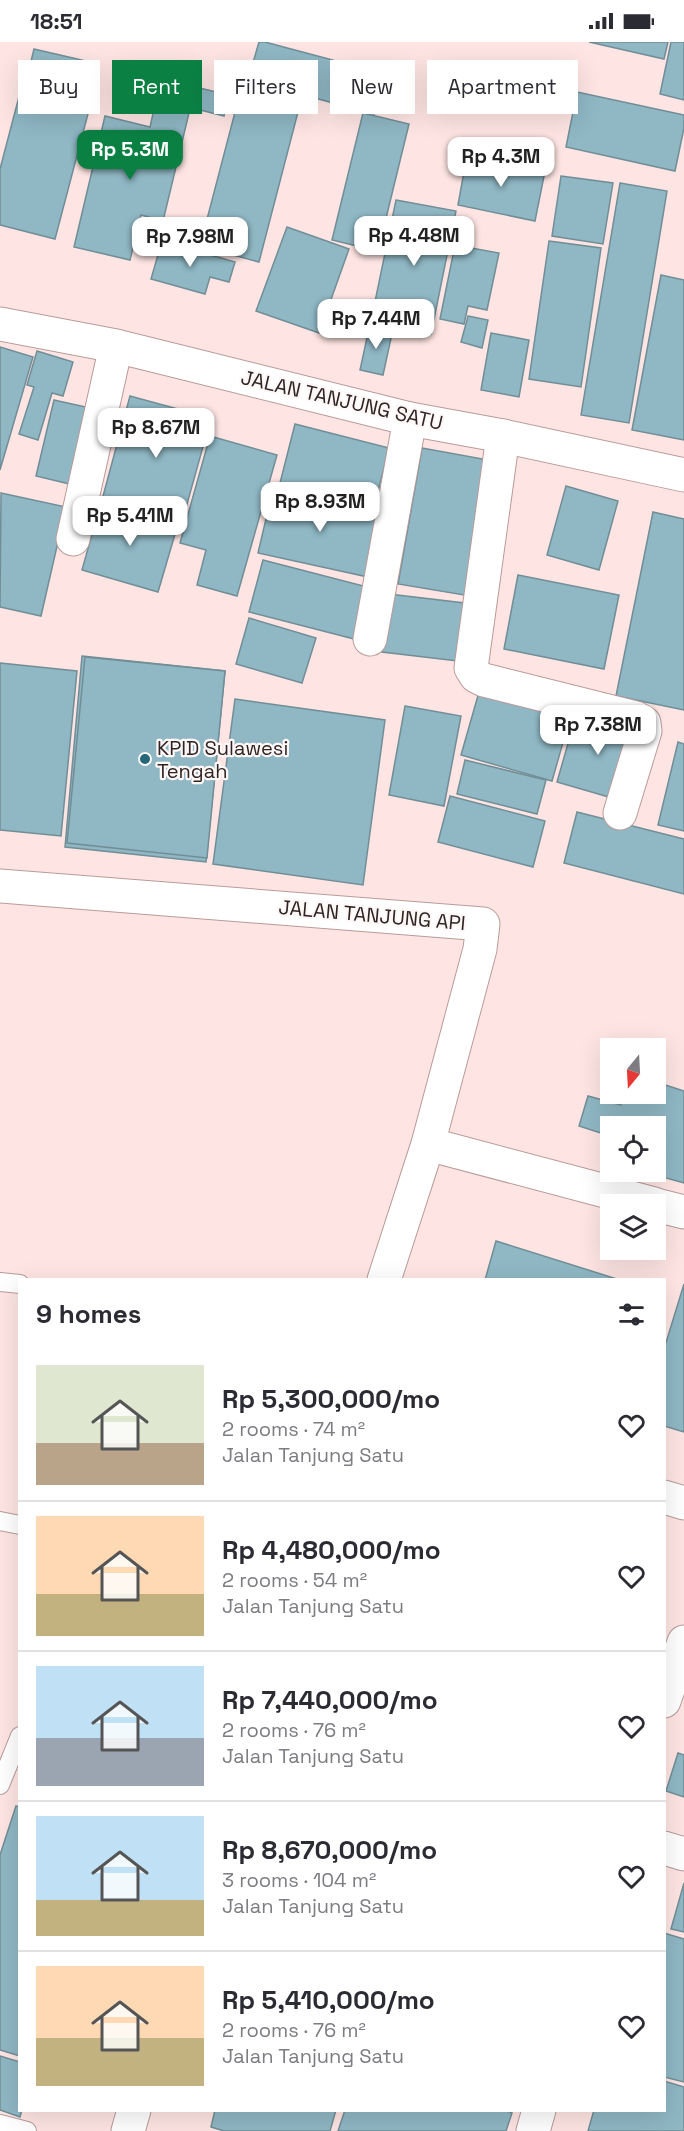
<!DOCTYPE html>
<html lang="en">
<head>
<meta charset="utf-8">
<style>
  body { margin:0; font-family:"Space Grotesk",sans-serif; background:#f7f7f7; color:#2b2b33; height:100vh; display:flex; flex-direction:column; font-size:22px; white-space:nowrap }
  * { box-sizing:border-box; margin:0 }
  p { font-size:20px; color:#7c7c81 }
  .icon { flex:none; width:33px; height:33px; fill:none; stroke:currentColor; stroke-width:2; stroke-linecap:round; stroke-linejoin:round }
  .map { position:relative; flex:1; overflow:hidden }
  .panel { position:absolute; left:18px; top:1236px; width:648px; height:834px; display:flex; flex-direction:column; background:#fff; border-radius:0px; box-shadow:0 6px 24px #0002 }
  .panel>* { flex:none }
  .guide { position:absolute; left:18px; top:18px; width:648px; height:54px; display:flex; gap:12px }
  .needle { width:39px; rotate:198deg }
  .controls { position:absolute; left:600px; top:996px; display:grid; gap:12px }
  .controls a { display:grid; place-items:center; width:66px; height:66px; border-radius:0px; background:#fff; box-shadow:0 6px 24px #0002; font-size:30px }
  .price { position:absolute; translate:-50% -51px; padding:0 14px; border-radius:12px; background:#fff; color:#222; font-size:20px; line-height:39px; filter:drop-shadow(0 2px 3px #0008) }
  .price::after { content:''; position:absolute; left:50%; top:36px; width:18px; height:14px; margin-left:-9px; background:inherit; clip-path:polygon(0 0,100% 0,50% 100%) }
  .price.on { background:#0b8043; color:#fff }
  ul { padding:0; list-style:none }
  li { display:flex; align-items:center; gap:18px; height:150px; padding:0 18px }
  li+li { border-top:2px solid #e1e1e2 }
  li span { display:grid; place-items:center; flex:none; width:168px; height:120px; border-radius:0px; color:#555 }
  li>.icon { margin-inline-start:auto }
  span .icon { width:72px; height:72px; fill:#fffc; stroke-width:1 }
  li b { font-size:26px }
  h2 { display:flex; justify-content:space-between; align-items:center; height:72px; padding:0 18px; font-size:26px }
  .tag { padding:0 21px; border-radius:0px; background:#fff; box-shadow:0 6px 24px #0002; font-size:21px; line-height:54px }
  .tag.on { background:#0b8043; color:#fff }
  .status { display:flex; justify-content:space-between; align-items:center; height:42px; padding:0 30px; background:#fff; direction:ltr }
  .status svg { height:16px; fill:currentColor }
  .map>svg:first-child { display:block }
  .building { fill:#8fb7c4; stroke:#718e97; stroke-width:1.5 }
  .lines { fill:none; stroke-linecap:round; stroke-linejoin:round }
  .service-casing { stroke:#b89b99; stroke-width:20 }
  .minor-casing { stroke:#b89b99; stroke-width:35 }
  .service { stroke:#fff; stroke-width:18 }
  .minor { stroke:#fff; stroke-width:33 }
  .poi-dot { fill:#246779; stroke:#fef7f7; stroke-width:2 }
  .labels { text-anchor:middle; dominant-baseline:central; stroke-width:4.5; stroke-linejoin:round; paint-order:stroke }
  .street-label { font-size:20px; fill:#2f2423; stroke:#fef7f7 }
  .poi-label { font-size:20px; fill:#2f2423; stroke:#fef7f7; text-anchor:start }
</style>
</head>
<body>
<div class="status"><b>18:51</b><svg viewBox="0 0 49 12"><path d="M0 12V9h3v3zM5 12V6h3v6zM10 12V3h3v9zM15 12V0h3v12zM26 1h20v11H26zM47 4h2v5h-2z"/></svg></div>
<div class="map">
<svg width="684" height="2089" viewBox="0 0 684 2089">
  <rect width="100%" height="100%" fill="#fee5e3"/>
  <!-- building -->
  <g class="building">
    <polygon points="259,0 265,0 385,32 374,72 248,38"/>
    <polygon points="589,0 668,0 664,17"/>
    <polygon points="671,0 684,0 684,58 660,52"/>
    <polygon points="34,7 99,22 92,52 27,36"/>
    <polygon points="162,37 229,53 224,74 157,57"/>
    <polygon points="577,50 684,73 684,86 675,129 566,105"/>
    <polygon points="20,51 89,68 55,197 0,183 0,127"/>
    <polygon points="239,55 298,70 259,220 200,204"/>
    <polygon points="155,63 189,71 163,179 141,173 130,218 74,205 105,74 150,85"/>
    <polygon points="363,71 409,82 378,209 332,198"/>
    <polygon points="467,113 545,129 535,179 458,163"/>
    <polygon points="561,134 613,141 603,202 552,194"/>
    <polygon points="620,141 667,149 629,381 581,373"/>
    <polygon points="396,158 456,169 431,292 371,279"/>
    <polygon points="287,185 349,207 319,291 256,269"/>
    <polygon points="162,199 235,220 229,240 210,235 205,252 151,237"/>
    <polygon points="549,199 601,206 581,345 529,337"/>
    <polygon points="455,203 499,211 487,268 468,264 464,282 440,277"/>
    <polygon points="661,233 684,238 684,398 632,388"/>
    <polygon points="468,274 488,278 482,306 461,300"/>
    <polygon points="370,282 393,287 383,333 360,328"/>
    <polygon points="491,291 529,298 519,355 481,348"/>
    <polygon points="0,305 33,315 0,428"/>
    <polygon points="37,309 73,320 63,354 52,351 38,398 19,392 34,345 27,343"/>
    <polygon points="130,354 211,376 182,480 102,458"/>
    <polygon points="54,358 95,367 78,444 36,434"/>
    <polygon points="295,382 389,406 374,465 280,441"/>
    <polygon points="210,394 277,413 237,554 197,543 206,508 180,501"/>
    <polygon points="422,406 494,419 470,554 398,542"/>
    <polygon points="566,444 618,459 599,528 547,513"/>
    <polygon points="273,447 382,472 368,535 258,511"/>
    <polygon points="1,451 66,465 41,574 0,565"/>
    <polygon points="101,460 178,482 158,550 82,528"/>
    <polygon points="653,470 684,477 684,668 616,654"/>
    <polygon points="263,518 375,547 362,599 249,570"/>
    <polygon points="518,533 619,553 604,627 504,607"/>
    <polygon points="389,552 473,562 466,620 382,610"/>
    <polygon points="249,576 316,596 302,641 236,622"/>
    <polygon points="82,614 225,629 206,820 65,805"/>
    <polygon points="85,615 225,629 207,816 67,801"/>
    <polygon points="0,621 77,629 61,794 0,788"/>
    <polygon points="481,643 572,669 552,739 461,713"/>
    <polygon points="235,657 385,678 363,843 213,822"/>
    <polygon points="405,664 461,674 444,764 389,753"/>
    <polygon points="577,670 639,688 619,758 557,740"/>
    <polygon points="678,700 684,702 684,789 658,783"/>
    <polygon points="465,718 546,738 537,772 457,752"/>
    <polygon points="450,754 545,779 533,825 438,800"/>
    <polygon points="577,770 684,797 684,852 564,821"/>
    <polygon points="656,1040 684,1049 684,1141 645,1130 656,1130 656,1084 610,1084 610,1094 579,1084 588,1054 621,1063 624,1052 656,1052"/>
    <polygon points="610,1096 610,1119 604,1117"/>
    <polygon points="496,1199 620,1238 485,1238"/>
    <polygon points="684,1242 684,1390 664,1384 664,1307"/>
    <polygon points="678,1711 684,1713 684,1755 666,1749"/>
    <polygon points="16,1764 20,1765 20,2014 0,2008 0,1813"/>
    <polygon points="684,1841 684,1890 671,1887"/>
    <polygon points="664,1891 684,1897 684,2040 664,2035"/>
    <polygon points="0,2014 20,2020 20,2068 22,2068 20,2075 0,2068"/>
    <polygon points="664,2039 684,2045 684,2089 588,2089 594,2068 664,2068"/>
    <polygon points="215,2068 336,2068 330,2089 224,2089 211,2085"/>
    <polygon points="345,2068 505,2068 512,2071 506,2089 338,2089"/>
  </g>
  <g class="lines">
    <defs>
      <g id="service">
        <polyline points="0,1240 20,1242"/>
        <polyline points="0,1479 20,1483"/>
        <polyline points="0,1743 20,1694"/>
        <polyline points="0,2082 27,2089"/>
      </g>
      <g id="minor">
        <polyline points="0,282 116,304 410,377 503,394 684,433"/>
        <polyline points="503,394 471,626 476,634 484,638 636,676 644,681 645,689 620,771"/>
        <polyline points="73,497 116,304"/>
        <polyline points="370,597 410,377"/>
        <polyline points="0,844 483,882 480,907 428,1102 384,1238"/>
        <polyline points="428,1102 654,1162"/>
        <polyline points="656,1163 684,1170"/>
        <polyline points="664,1455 684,1461"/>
        <polyline points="664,1659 684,1600"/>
        <polyline points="664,1806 684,1812"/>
        <polyline points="128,2089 134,2068"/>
        <polyline points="533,2089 539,2068"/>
      </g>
    </defs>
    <!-- service casing -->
    <use href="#service" class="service-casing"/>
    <!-- minor casing -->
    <use href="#minor" class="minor-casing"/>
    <!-- service -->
    <use href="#service" class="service"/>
    <!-- minor -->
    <use href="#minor" class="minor"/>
  </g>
  <!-- markers -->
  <circle class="poi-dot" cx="145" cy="717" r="6"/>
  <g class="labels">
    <!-- street labels -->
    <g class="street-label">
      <text transform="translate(342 358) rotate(13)">JALAN TANJUNG SATU</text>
      <text transform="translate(372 873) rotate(5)">JALAN TANJUNG API</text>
    </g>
    <!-- poi labels -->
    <g class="poi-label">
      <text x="157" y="706">KPID Sulawesi<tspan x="157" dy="23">Tengah</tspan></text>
    </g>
  </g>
</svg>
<div class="controls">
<a><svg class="needle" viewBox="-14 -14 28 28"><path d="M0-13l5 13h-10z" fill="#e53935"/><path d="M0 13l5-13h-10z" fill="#7c7c81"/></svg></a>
<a><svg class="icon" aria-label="locate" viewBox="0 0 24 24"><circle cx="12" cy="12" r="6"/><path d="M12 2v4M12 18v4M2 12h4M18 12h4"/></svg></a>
<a><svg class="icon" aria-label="layers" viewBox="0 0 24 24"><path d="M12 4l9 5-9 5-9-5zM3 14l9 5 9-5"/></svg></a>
</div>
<b class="price on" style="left:130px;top:139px">Rp 5.3M</b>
<b class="price" style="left:501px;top:146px">Rp 4.3M</b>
<b class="price" style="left:414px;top:225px">Rp 4.48M</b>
<b class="price" style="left:190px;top:226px">Rp 7.98M</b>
<b class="price" style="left:376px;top:308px">Rp 7.44M</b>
<b class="price" style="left:156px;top:417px">Rp 8.67M</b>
<b class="price" style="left:320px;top:491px">Rp 8.93M</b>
<b class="price" style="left:130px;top:505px">Rp 5.41M</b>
<b class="price" style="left:598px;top:714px">Rp 7.38M</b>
<div class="guide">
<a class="tag">Buy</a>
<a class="tag on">Rent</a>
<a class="tag">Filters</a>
<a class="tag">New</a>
<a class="tag">Apartment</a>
</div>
<section class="panel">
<h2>9 homes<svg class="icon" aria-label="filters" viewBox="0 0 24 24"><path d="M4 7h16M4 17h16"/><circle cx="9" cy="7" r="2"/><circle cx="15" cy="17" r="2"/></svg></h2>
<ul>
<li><span style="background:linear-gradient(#dfe7d0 65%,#b9a48a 0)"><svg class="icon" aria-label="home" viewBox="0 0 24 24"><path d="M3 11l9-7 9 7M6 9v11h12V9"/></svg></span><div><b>Rp 5,300,000/mo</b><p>2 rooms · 74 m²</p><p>Jalan Tanjung Satu</p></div><svg class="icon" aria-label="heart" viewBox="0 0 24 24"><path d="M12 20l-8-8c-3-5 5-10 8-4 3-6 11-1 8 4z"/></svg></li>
<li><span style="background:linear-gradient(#ffd9b3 65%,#c2b280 0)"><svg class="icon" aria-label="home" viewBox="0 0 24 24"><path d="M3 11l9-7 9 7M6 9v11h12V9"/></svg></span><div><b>Rp 4,480,000/mo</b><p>2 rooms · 54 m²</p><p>Jalan Tanjung Satu</p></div><svg class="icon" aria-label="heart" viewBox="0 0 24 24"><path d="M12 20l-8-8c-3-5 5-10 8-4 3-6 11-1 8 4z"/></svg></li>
<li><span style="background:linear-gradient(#bfe0f5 60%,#9aa5b1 0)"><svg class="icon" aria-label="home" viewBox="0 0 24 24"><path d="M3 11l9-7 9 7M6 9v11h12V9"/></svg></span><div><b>Rp 7,440,000/mo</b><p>2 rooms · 76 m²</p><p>Jalan Tanjung Satu</p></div><svg class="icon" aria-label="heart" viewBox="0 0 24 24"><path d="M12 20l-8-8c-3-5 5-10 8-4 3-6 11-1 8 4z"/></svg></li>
<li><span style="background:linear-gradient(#bfe0f5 70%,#c2b280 0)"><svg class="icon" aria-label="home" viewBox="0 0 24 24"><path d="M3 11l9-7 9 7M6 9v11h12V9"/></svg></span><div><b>Rp 8,670,000/mo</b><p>3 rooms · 104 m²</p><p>Jalan Tanjung Satu</p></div><svg class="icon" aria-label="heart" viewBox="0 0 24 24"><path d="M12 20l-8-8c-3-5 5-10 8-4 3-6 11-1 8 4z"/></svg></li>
<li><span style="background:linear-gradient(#ffd9b3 60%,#c2b280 0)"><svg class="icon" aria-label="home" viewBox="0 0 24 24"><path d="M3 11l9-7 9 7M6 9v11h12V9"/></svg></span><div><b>Rp 5,410,000/mo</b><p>2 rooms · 76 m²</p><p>Jalan Tanjung Satu</p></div><svg class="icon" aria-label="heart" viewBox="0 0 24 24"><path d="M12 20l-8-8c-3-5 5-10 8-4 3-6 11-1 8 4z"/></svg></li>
</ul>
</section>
</div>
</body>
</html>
